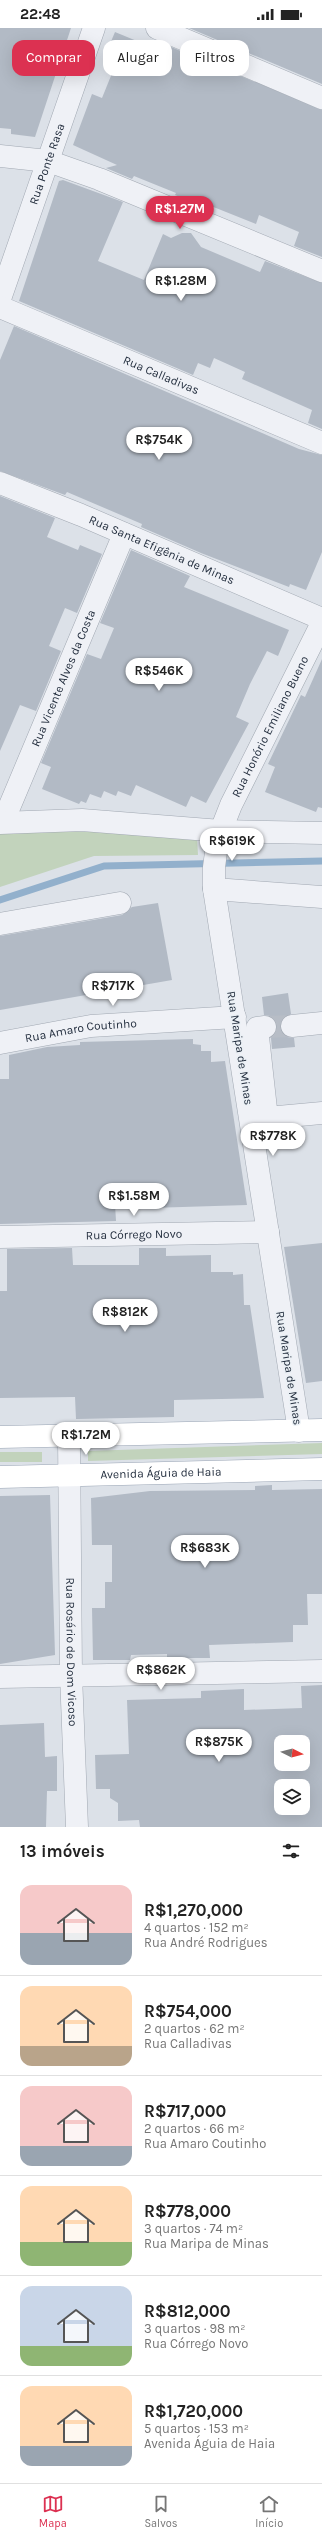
<!DOCTYPE html>
<html lang="pt">
<head>
<meta charset="utf-8">
<style>
  body { margin:0; font-family:Karla,sans-serif; background:#f6f6f6; color:#222; height:100vh; display:flex; flex-direction:column; font-size:15px; white-space:nowrap }
  * { box-sizing:border-box; margin:0 }
  p { font-size:13px; color:#767676 }
  .icon { flex:none; width:22px; height:22px; fill:none; stroke:currentColor; stroke-width:2; stroke-linecap:round; stroke-linejoin:round }
  .map { position:relative; height:1799px; overflow:hidden }
  .drawer { display:flex; flex-direction:column; background:#fff; flex:1 }
  .drawer>* { flex:none }
  .hud { position:absolute; left:12px; top:12px; width:298px; height:36px; display:flex; gap:8px }
  .needle { width:26px; rotate:96deg }
  .tools { position:absolute; left:274px; top:1707px; display:grid; gap:8px }
  .tools a { display:grid; place-items:center; width:36px; height:36px; border-radius:8px; background:#fff; box-shadow:0 4px 16px #0002; font-size:20px }
  .price { position:absolute; translate:-50% -34px; padding:0 9px; border-radius:14px; background:#fff; color:#222; font-size:13px; line-height:26px; filter:drop-shadow(0 1px 2px #0008) }
  .price::after { content:''; position:absolute; left:50%; top:24px; width:12px; height:9px; margin-left:-6px; background:inherit; clip-path:polygon(0 0,100% 0,50% 100%) }
  .price.current { background:#dc3151; color:#fff }
  ul { padding:0; list-style:none }
  li { display:flex; align-items:center; gap:12px; height:100px; padding:0 20px }
  li+li { border-top:1px solid #e0e0e0 }
  li span { display:grid; place-items:center; flex:none; width:112px; height:80px; border-radius:12px; color:#555 }
  li>.icon { margin-inline-start:auto }
  span .icon { width:48px; height:48px; fill:#fffc; stroke-width:1 }
  li b { font-size:17px }
  h2 { display:flex; justify-content:space-between; align-items:center; height:48px; padding:0 20px; font-size:17px }
  .pill { padding:0 14px; border-radius:12px; background:#fff; box-shadow:0 4px 16px #0002; font-size:14px; line-height:36px }
  .pill.current { background:#dc3151; color:#fff }
  .status { display:flex; justify-content:space-between; align-items:center; height:28px; padding:0 20px; background:#fff; direction:ltr }
  .status svg { height:11px; fill:currentColor }
  .tab-bar { display:flex; justify-content:space-around; align-items:center; height:56px; border-top:1px solid #e0e0e0; background:#fff; font-size:11px; color:#767676 }
  .tab-bar a { display:grid; justify-items:center; gap:2px }
  .tab-bar .current { color:#dc3151 }
  .map>svg:first-child { display:block }
  .green { fill:#c2d3bc }
  .lines { fill:none; stroke-linecap:round; stroke-linejoin:round }
  .stream { stroke:#92b0cc; stroke-width:7 }
  .building { fill:#b2bac5; fill-rule:evenodd }
  .minor-tunnel { stroke:#b7bdc6; stroke-width:22; stroke-dasharray:22 11; stroke-linecap:butt }
  .minor-casing { stroke:#a1a8b2; stroke-width:23 }
  .major-casing { stroke:#9aa5b5; stroke-width:23 }
  .minor { stroke:#eff1f6; stroke-width:22 }
  .major { stroke:#fff; stroke-width:22 }
  .labels { text-anchor:middle; dominant-baseline:central; stroke-width:3; stroke-linejoin:round; paint-order:stroke }
  .street-label { font-size:12px; fill:#242f3f; stroke:#ebf0f5 }
</style>
</head>
<body>
<div class="status"><b>22:48</b><svg viewBox="0 0 49 12"><path d="M0 12V9h3v3zM5 12V6h3v6zM10 12V3h3v9zM15 12V0h3v12zM26 1h20v11H26zM47 4h2v5h-2z"/></svg></div>
<div class="map">
<svg width="322" height="1799" viewBox="0 0 322 1799">
  <rect width="100%" height="100%" fill="#dce1e8"/>
  <!-- green -->
  <g class="green">
    <polygon points="26,800 197,810 198,827 94,828 0,859 0,806"/>
    <polygon points="322,1415 322,1426 88,1433 88,1423"/>
    <rect x="0" y="1424" width="42" height="10"/>
  </g>
  <g class="lines">
    <!-- stream -->
    <polyline class="stream" points="0,872 104,838 322,833"/>
  </g>
  <!-- building -->
  <g class="building">
    <polygon points="0,0 71,0 35,109 11,106 11,101 0,100"/>
    <polygon points="189,0 322,0 322,56"/>
    <polygon points="115,4 161,23 164,16 322,82 322,229 294,218 299,204 259,187 256,196 196,172 195,175 175,167 176,165 134,148 132,151 106,140 117,137 73,117 92,66 102,70 119,28 107,23"/>
    <polygon points="63,152 123,174 98,233 144,252 163,206 171,210 182,205 191,205 201,219 260,244 265,233 322,255 322,401 308,395 312,382 242,351 245,344 214,330 210,340 198,335 193,347 19,273 59,153"/>
    <polygon points="14,298 299,421 322,427 322,524 306,562 290,556 289,559 201,525 141,499 142,496 67,464 65,467 0,443 0,332"/>
    <polygon points="0,468 55,490 47,509 78,522 80,517 102,526 77,585 65,580 49,618 61,623 36,683 20,677 0,723"/>
    <polygon points="131,522 190,548 184,559 289,602 278,628 267,623 250,656 236,689 249,695 206,775 191,768 186,779 136,757 131,768 118,763 116,768 104,763 101,770 90,766 86,775 81,773 79,776 42,761 51,739 41,735 87,626 101,631 114,600 100,595"/>
    <polygon points="322,631 322,780 318,779 316,784 265,764 275,739 268,736 301,667 305,669"/>
    <polygon points="158,875 172,952 0,982 0,908 122,887 132,879"/>
    <polygon points="288,965 291,986 281,993 280,1000 287,1009 294,1010 295,1019 272,1021 271,1010 276,1004 277,997 270,988 264,987 262,969"/>
    <polygon points="193,1011 193,1016 201,1017 201,1023 211,1023 211,1034 225,1033 247,1177 150,1180 150,1176 115,1176 116,1193 0,1196 0,1051 9,1051 9,1027 47,1019 80,1017 80,1014"/>
    <polygon points="322,1215 322,1353 306,1355 284,1219"/>
    <polygon points="72,1220 73,1237 139,1237 139,1220 166,1220 166,1228 211,1227 211,1244 233,1244 233,1247 243,1246 244,1277 250,1277 264,1370 174,1372 174,1389 76,1391 75,1369 0,1370 0,1263 7,1263 7,1221"/>
    <polygon points="272,1457 272,1462 322,1461 322,1566 307,1566 308,1597 293,1597 293,1614 209,1617 210,1630 167,1630 167,1626 131,1627 130,1632 93,1632 92,1580 105,1580 105,1554 112,1554 112,1517 92,1517 91,1470 150,1463 255,1462 255,1458"/>
    <polygon points="50,1467 55,1627 0,1636 0,1468"/>
    <path d="M322 1657V1799H140L139 1792 118 1793V1775L110 1770V1761H96L95 1727 129 1726 127 1672 201 1670V1663L244 1661V1682L302 1680 301 1658ZM281 1714H303V1736H281ZM281 1758H303V1780H281Z"/>
    <polygon points="44,1695 45,1729 57,1728 57,1763 47,1763 46,1799 0,1799 0,1697"/>
  </g>
  <g class="lines">
    <!-- minor-tunnel -->
    <polyline class="minor-tunnel" points="265,999 292,998"/>
    <defs>
      <g id="minor">
        <polyline points="157,0 322,70"/>
        <polyline points="0,128 48,133 99,151 322,243"/>
        <path id="s1" d="M0 271 94 0"/>
        <path id="s2" d="M0 279 322 415"/>
        <path id="s3" d="M0 455 81 487 322 591"/>
        <path id="s4" d="M3 794 124 506"/>
        <polyline points="0,795 82,792 221,803 322,805"/>
        <polyline points="214,861 322,869"/>
        <polyline points="0,896 120,875"/>
        <polyline points="292,998 322,995"/>
        <polyline points="265,999 257,1000 267,1090 322,1085"/>
        <path id="s5" d="M0 1015 91 998 235 989"/>
        <path id="s6" d="M0 1209 268 1204"/>
        <path id="s7" d="M299 1403 214 861V839L218 810 231 777 322 595"/>
        <path id="s8" d="M69 1407 71 1647 77 1799"/>
        <polyline points="0,1649 322,1643"/>
      </g>
      <g id="major">
        <polyline points="0,1409 322,1402"/>
        <path id="s9" d="M0 1449 322 1441"/>
      </g>
    </defs>
    <!-- minor casing -->
    <use href="#minor" class="minor-casing"/>
    <!-- major casing -->
    <use href="#major" class="major-casing"/>
    <!-- minor -->
    <use href="#minor" class="minor"/>
    <!-- major -->
    <use href="#major" class="major"/>
  </g>
  <g class="labels">
    <!-- street labels -->
    <g class="street-label">
      <text stroke="none"><textPath href="#s1" startOffset="143">Rua Ponte Rasa</textPath></text>
      <text stroke="none"><textPath href="#s2" startOffset="175">Rua Calladivas</textPath></text>
      <text stroke="none"><textPath href="#s3" startOffset="175">Rua Santa Efigênia de Minas</textPath></text>
      <text stroke="none"><textPath href="#s4" startOffset="156">Rua Vicente Alves da Costa</textPath></text>
      <text stroke="none"><textPath href="#s7" startOffset="723">Rua Honório Emiliano Bueno</textPath></text>
      <text stroke="none"><textPath href="#s5" startOffset="82">Rua Amaro Coutinho</textPath></text>
      <text transform="translate(240 1020) rotate(81)">Rua Maripa de Minas</text>
      <text stroke="none"><textPath href="#s6" startOffset="134">Rua Córrego Novo</textPath></text>
      <text transform="translate(289 1340) rotate(81)">Rua Maripa de Minas</text>
      <text stroke="none"><textPath href="#s9" startOffset="161">Avenida Águia de Haia</textPath></text>
      <text stroke="none"><textPath href="#s8" startOffset="217">Rua Rosário de Dom Vicoso</textPath></text>
    </g>
  </g>
</svg>
<div class="tools">
<a><svg class="needle" viewBox="-14 -14 28 28"><path d="M0-13l5 13h-10z" fill="#e53935"/><path d="M0 13l5-13h-10z" fill="#767676"/></svg></a>
<a><svg class="icon" aria-label="layers" viewBox="0 0 24 24"><path d="M12 4l9 5-9 5-9-5zM3 14l9 5 9-5"/></svg></a>
</div>
<b class="price current" style="left:180px;top:202px">R$1.27M</b>
<b class="price" style="left:181px;top:274px">R$1.28M</b>
<b class="price" style="left:159px;top:433px">R$754K</b>
<b class="price" style="left:159px;top:664px">R$546K</b>
<b class="price" style="left:232px;top:834px">R$619K</b>
<b class="price" style="left:113px;top:979px">R$717K</b>
<b class="price" style="left:273px;top:1129px">R$778K</b>
<b class="price" style="left:134px;top:1189px">R$1.58M</b>
<b class="price" style="left:125px;top:1305px">R$812K</b>
<b class="price" style="left:86px;top:1428px">R$1.72M</b>
<b class="price" style="left:205px;top:1541px">R$683K</b>
<b class="price" style="left:161px;top:1663px">R$862K</b>
<b class="price" style="left:219px;top:1735px">R$875K</b>
<div class="hud">
<a class="pill current">Comprar</a>
<a class="pill">Alugar</a>
<a class="pill">Filtros</a>
</div>
</div>
<section class="drawer">
<h2>13 imóveis<svg class="icon" aria-label="filters" viewBox="0 0 24 24"><path d="M4 7h16M4 17h16"/><circle cx="9" cy="7" r="2"/><circle cx="15" cy="17" r="2"/></svg></h2>
<ul>
<li><span style="background:linear-gradient(#f6c9c9 60%,#9aa5b1 0)"><svg class="icon" aria-label="home" viewBox="0 0 24 24"><path d="M3 11l9-7 9 7M6 9v11h12V9"/></svg></span><div><b>R$1,270,000</b><p>4 quartos · 152 m²</p><p>Rua André Rodrigues</p></div></li>
<li><span style="background:linear-gradient(#ffd9b3 75%,#b9a48a 0)"><svg class="icon" aria-label="home" viewBox="0 0 24 24"><path d="M3 11l9-7 9 7M6 9v11h12V9"/></svg></span><div><b>R$754,000</b><p>2 quartos · 62 m²</p><p>Rua Calladivas</p></div></li>
<li><span style="background:linear-gradient(#f6c9c9 75%,#9aa5b1 0)"><svg class="icon" aria-label="home" viewBox="0 0 24 24"><path d="M3 11l9-7 9 7M6 9v11h12V9"/></svg></span><div><b>R$717,000</b><p>2 quartos · 66 m²</p><p>Rua Amaro Coutinho</p></div></li>
<li><span style="background:linear-gradient(#ffd9b3 70%,#8fb573 0)"><svg class="icon" aria-label="home" viewBox="0 0 24 24"><path d="M3 11l9-7 9 7M6 9v11h12V9"/></svg></span><div><b>R$778,000</b><p>3 quartos · 74 m²</p><p>Rua Maripa de Minas</p></div></li>
<li><span style="background:linear-gradient(#c9d6e8 75%,#8fb573 0)"><svg class="icon" aria-label="home" viewBox="0 0 24 24"><path d="M3 11l9-7 9 7M6 9v11h12V9"/></svg></span><div><b>R$812,000</b><p>3 quartos · 98 m²</p><p>Rua Córrego Novo</p></div></li>
<li><span style="background:linear-gradient(#ffd9b3 75%,#9aa5b1 0)"><svg class="icon" aria-label="home" viewBox="0 0 24 24"><path d="M3 11l9-7 9 7M6 9v11h12V9"/></svg></span><div><b>R$1,720,000</b><p>5 quartos · 153 m²</p><p>Avenida Águia de Haia</p></div></li>
</ul>
</section>
<nav class="tab-bar">
<a class="current"><svg class="icon" aria-label="map" viewBox="0 0 24 24"><path d="M3 6l6-2 6 2 6-2v14l-6 2-6-2-6 2zM9 4v14M15 6v14"/></svg>Mapa</a>
<a><svg class="icon" aria-label="saved" viewBox="0 0 24 24"><path d="M7 4h10v16l-5-4-5 4z"/></svg>Salvos</a>
<a><svg class="icon" aria-label="home" viewBox="0 0 24 24"><path d="M3 11l9-7 9 7M6 9v11h12V9"/></svg>Início</a>
</nav>
</body>
</html>
